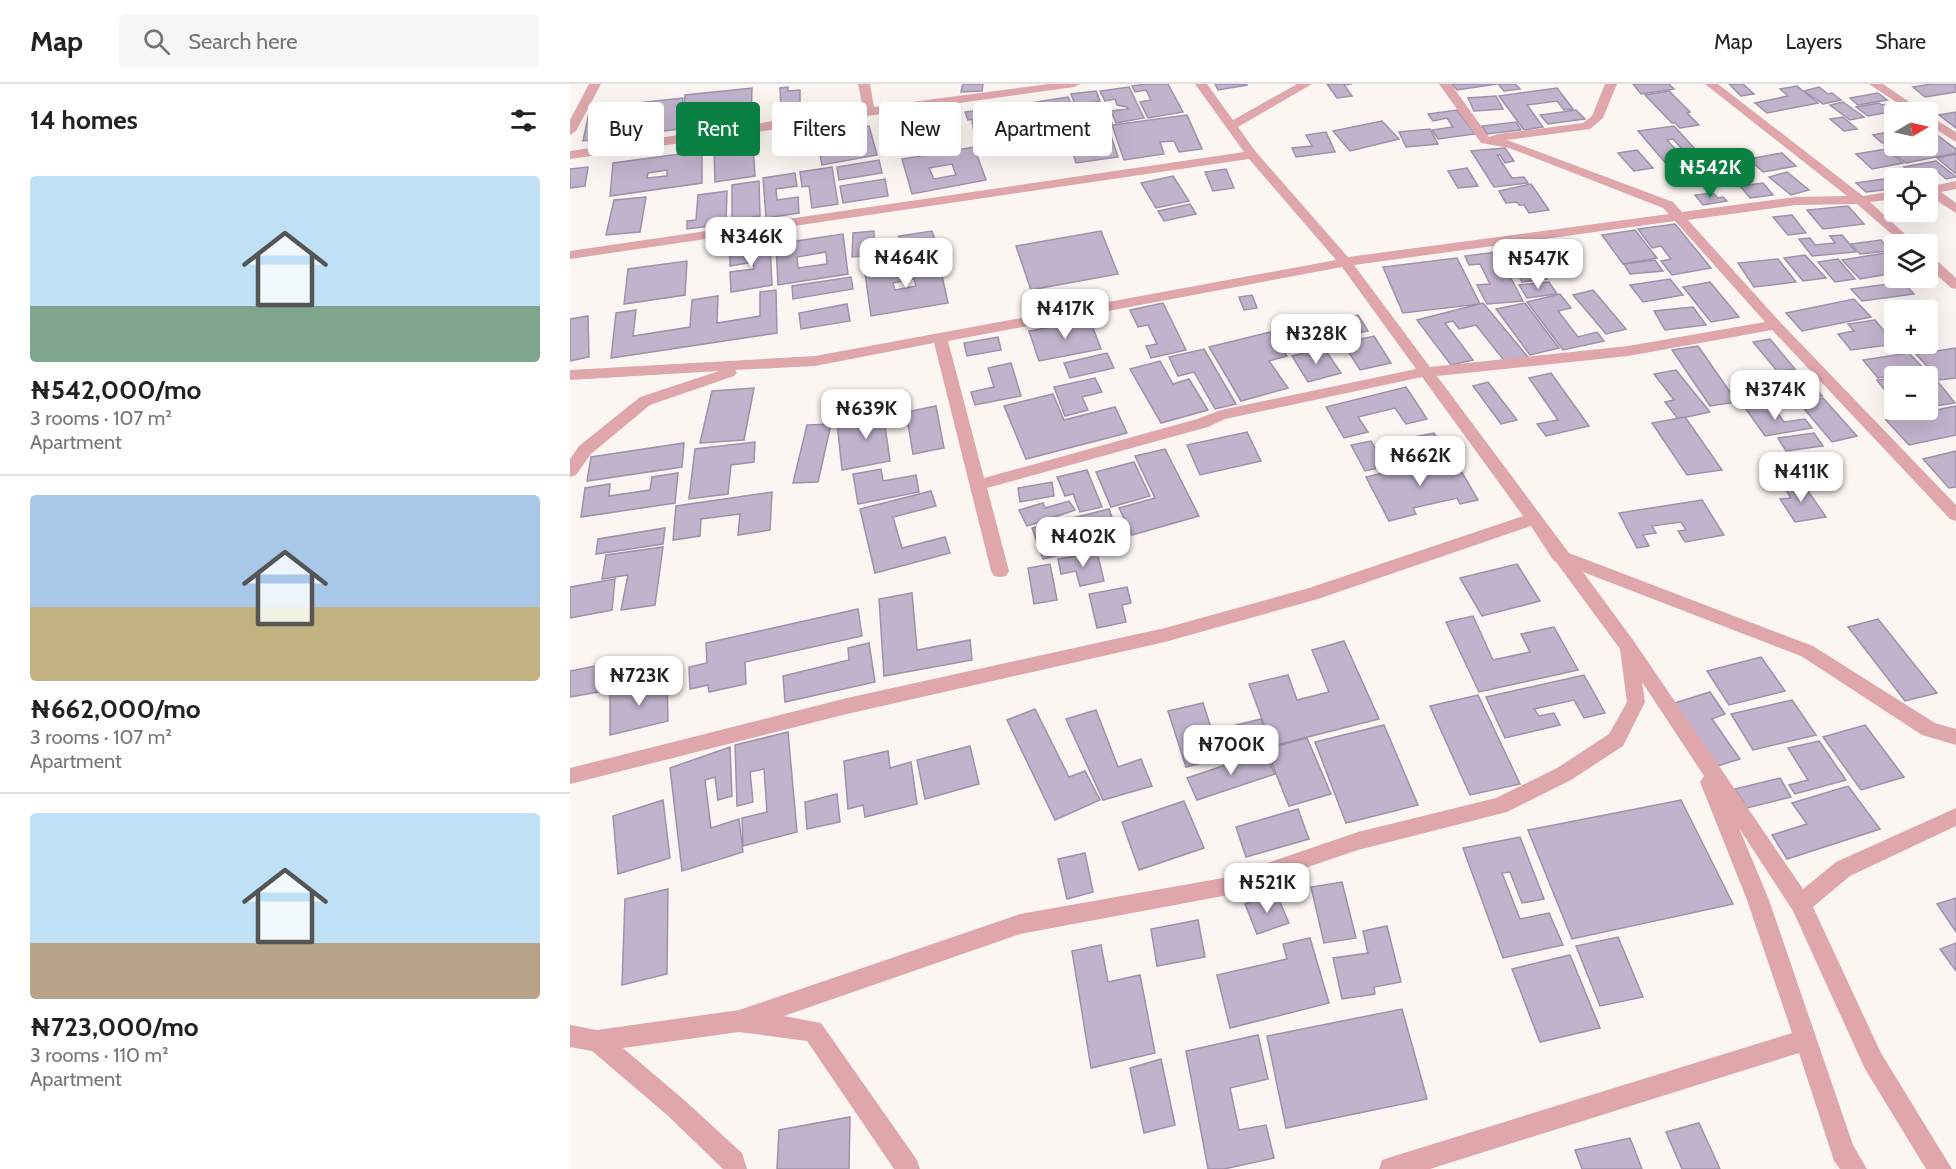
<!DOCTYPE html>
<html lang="en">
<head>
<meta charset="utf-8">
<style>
  body { margin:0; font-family:Cabin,sans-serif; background:#f6f6f6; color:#222; height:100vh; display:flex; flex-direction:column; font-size:22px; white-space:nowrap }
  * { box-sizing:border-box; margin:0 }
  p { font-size:20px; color:#767676 }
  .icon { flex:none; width:33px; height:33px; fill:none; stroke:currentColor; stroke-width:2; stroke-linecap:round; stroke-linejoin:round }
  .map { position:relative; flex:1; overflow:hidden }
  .sheet { display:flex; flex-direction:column; background:#fff; width:570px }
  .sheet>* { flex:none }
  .banner { position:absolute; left:18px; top:18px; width:570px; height:54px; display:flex; gap:12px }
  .needle { width:39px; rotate:81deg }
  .tools { position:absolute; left:1314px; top:18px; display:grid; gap:12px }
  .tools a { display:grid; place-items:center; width:54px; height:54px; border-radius:6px; background:#fff; box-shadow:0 6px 24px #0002; font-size:30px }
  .price { position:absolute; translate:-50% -51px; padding:0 14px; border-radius:12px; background:#fff; color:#222; font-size:20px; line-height:39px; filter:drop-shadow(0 2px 3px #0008) }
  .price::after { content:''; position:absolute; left:50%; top:36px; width:18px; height:14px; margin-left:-9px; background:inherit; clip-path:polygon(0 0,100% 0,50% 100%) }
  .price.on { background:#0b8043; color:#fff }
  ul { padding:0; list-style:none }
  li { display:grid; align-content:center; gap:12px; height:318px; padding:0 30px }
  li+li { border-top:2px solid #e0e0e0 }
  li span { display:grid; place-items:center; height:186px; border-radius:6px; color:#555 }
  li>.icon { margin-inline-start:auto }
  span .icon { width:108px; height:108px; fill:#fffc; stroke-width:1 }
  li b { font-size:26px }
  h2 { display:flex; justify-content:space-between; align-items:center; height:72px; padding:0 30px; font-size:26px }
  .tag { padding:0 21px; border-radius:6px; background:#fff; box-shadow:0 6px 24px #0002; font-size:21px; line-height:54px }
  .tag.on { background:#0b8043; color:#fff }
  header { display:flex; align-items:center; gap:36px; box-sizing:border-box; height:84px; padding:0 30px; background:#fff; border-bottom:2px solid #e0e0e0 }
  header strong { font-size:28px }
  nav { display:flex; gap:33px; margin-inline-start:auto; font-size:21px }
  .search { width:420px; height:54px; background:#f6f6f6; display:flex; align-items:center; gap:15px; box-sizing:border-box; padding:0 21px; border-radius:6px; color:#767676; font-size:22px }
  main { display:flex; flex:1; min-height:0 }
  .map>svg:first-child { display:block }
  .building { fill:#c1b3cc; stroke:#9e91a9; stroke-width:1.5; fill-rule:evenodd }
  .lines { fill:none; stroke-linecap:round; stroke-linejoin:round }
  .minor { fill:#dfa7ac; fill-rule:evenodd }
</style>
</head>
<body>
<header>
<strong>Map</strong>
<div class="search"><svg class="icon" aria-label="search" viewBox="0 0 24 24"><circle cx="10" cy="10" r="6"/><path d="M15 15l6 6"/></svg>Search here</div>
<nav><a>Map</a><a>Layers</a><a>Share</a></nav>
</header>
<main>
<section class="sheet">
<h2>14 homes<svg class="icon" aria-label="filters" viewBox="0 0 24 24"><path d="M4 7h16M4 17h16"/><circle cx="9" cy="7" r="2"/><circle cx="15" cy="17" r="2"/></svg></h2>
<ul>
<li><span style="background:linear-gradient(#bfe0f5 70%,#7fa58c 0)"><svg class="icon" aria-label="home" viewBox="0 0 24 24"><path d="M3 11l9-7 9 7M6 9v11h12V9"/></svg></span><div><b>₦542,000/mo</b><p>3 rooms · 107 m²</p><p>Apartment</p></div></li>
<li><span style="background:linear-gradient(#a9c7e8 60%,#c2b280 0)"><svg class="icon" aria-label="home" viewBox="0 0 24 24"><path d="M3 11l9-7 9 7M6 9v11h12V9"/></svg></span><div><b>₦662,000/mo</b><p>3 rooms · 107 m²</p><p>Apartment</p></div></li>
<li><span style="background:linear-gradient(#bfe0f5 70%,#b9a48a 0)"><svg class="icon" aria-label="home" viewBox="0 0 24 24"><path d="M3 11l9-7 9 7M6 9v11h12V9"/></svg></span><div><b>₦723,000/mo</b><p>3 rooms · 110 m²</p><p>Apartment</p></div></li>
</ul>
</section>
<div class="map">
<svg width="1386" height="1085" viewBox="0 0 1386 1085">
  <rect width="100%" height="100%" fill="#fcf6f3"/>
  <!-- building -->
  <g class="building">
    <polygon points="393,0 413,0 412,7 391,8"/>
    <polygon points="576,0 598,0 613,28 578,34 570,18 581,16 576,6 565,8 562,2"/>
    <polygon points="645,0 677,0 677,1 648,6"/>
    <polygon points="757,0 782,0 774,1 782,12 767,14"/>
    <polygon points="882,0 927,0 887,6"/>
    <polygon points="928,0 945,0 950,5 934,7"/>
    <polygon points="1063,0 1099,0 1104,5 1071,10"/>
    <polygon points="1159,0 1173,0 1184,10 1171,12"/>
    <polygon points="1362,0 1386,0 1386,8 1355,13 1343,3"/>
    <polygon points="1227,2 1248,19 1197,29 1185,19 1218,12 1210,5"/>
    <polygon points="218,3 218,7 230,6 230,21 211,23 210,4"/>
    <polygon points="559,3 574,34 546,39 541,27 558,25 557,23 547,21 545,15 535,17 530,7"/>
    <polygon points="1249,3 1258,10 1262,9 1271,16 1253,20 1234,7"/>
    <polygon points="182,4 181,36 112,45 115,11"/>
    <polygon points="987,4 1003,25 994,26 987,17 957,21 973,43 954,46 929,12"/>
    <polygon points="526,7 530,17 505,21 501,10"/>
    <polygon points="1099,7 1120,28 1117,29 1129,41 1110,44 1105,39 1102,39 1075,11"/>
    <polygon points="1308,9 1317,16 1288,21 1280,14"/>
    <polygon points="926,12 933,25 904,27 898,14"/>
    <path d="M498 13 503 23 532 19 542 39 473 51 460 19ZM485 23 489 34 480 35 475 24Z"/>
    <polygon points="113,14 109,45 13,57 20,24"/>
    <polygon points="1273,18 1294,33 1280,36 1260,21"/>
    <polygon points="1309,19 1312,21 1322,19 1331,26 1298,32 1286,23"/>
    <polygon points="425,24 427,32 398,36 395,28"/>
    <polygon points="460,24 469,52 437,56 435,46 445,44 440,27"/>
    <polygon points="887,26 905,50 868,55 862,46 883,43 877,34 863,37 858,30"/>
    <polygon points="1006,26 1015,35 978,40 970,31"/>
    <polygon points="1386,28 1386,44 1369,31"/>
    <polygon points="617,31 632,65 609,68 604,57 590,58 594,70 554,76 542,41"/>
    <polygon points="434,33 436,44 404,48 402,37"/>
    <polygon points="1273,33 1287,45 1274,47 1260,35"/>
    <polygon points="812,37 829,55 780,67 763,47"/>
    <polygon points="946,38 951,46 917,50 912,42"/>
    <polygon points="299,42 307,71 252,81 246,50"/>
    <path d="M1104 42 1136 77 1099 83 1068 47ZM1103 55 1114 67 1108 68 1097 56Z"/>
    <polygon points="860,45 868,60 836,63 829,48"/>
    <polygon points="539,46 548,73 506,79 502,66 484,69 479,51 490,50 490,52"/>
    <polygon points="431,47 434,56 407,61 405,51"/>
    <polygon points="1324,47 1324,57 1312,59 1303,51"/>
    <polygon points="756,48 765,68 726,73 722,64 742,62 736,51"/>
    <polygon points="1367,51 1386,65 1386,69 1336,79 1314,62 1324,59 1324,62 1358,62 1358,53"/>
    <polygon points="183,59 185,92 145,98 144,65"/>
    <path d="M404 63 416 96 342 110 332 75ZM382 80 386 91 364 95 359 84Z"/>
    <polygon points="935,64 944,77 935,79 930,71 927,71 942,94 954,93 958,99 924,103 901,67"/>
    <polygon points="1316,65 1333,79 1302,85 1286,70"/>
    <polygon points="1067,66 1083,84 1064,87 1048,69"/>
    <path d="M132 67V99L40 112 43 79ZM97 86V92L77 94 78 89Z"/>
    <polygon points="1212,69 1226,82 1193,88 1179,75"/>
    <polygon points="1386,70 1386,90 1367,74"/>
    <polygon points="309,76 312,89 269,96 267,83"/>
    <polygon points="1366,77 1386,93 1376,95 1368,88 1345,92 1334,83"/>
    <polygon points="18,83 15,102 0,104 0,85"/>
    <polygon points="262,83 268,120 242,124 239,102 232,103 230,88"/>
    <polygon points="897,84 908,102 888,104 878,87"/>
    <polygon points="656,85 664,104 643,107 635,88"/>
    <polygon points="1217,88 1239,106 1221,111 1199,93"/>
    <polygon points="225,89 227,102 206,105 207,116 228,113 229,129 196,134 193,94"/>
    <polygon points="603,92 619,117 586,124 571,99"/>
    <polygon points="315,95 318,112 273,119 270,102"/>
    <polygon points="1313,95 1323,105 1296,108 1286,99"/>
    <polygon points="189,97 190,132 162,136 162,101"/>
    <polygon points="1193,99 1203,111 1180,114 1170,102"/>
    <polygon points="961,100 979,126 959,129 954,121 949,121 947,118 936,119 929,107"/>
    <polygon points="157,107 156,140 117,145 117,137 126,136 128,111"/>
    <polygon points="1143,109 1148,114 1153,113 1157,117 1133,121 1125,111"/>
    <polygon points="76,113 70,148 36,151 44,116"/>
    <polygon points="620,120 626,130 594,137 588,127"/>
    <polygon points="1278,122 1294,140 1253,145 1237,126"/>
    <polygon points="1222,131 1236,149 1218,151 1203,133"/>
    <polygon points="1105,140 1141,184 1102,191 1091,177 1101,175 1091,162 1082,164 1068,145"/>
    <polygon points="1065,146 1087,174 1053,180 1032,151"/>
    <polygon points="304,147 304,171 282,173 283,149"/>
    <polygon points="362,147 370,172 336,179 329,152"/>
    <polygon points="531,147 548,190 461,206 446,162"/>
    <path d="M273 150 278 190 208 201 206 160ZM256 168 257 180 228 184 227 173Z"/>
    <polygon points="1272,151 1286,168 1242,172 1229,155 1240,154 1245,161 1265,159 1260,152"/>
    <polygon points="322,156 325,180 292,185 291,176 309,173 307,159"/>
    <polygon points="1311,156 1320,167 1290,170 1281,160"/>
    <polygon points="200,160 202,201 161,208 160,188 184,185 183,178 160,182 160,166"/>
    <polygon points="959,163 977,195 952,198 934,166"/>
    <polygon points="927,168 953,217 917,220 907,201 920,200 910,180 899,181 895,172"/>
    <polygon points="1322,168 1324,171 1324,189 1290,195 1272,176"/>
    <polygon points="1235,171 1256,194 1233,197 1214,174"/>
    <polygon points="887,174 910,220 833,229 813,183"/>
    <polygon points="1208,175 1226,198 1184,203 1168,179"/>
    <polygon points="1268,175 1285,195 1265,198 1248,178"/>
    <polygon points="1085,176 1093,187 1060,190 1054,180"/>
    <polygon points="117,177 115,211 54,220 58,185"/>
    <path d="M369 178 378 219 301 232 295 189ZM344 195 346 202 325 206 323 199Z"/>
    <polygon points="281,193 283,205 223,215 222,202"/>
    <polygon points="1100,195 1113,211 1073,218 1060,201"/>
    <polygon points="979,198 987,210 957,214 949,201"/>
    <polygon points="1140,198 1169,233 1141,238 1113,203"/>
    <polygon points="1333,198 1344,210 1292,217 1281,205"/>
    <polygon points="206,206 207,249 41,274 46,229 66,226 63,252 120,243 122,216 148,212 147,239 190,232 190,208"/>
    <polygon points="1023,206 1056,245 1036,250 1003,211"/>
    <polygon points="990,210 1001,224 988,227 1008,253 1027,248 1034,257 993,266 957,218"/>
    <polygon points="682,211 687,224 674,226 669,213"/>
    <polygon points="1284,215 1301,233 1232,247 1216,229"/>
    <polygon points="593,219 616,266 581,274 576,262 587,260 578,241 568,243 560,226"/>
    <polygon points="913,219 958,273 936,279 906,241 889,245 883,237 875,239 903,276 881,281 847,236"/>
    <polygon points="955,219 989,264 960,271 926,225"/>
    <polygon points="277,220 280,237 231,245 229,229"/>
    <polygon points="1123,223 1136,241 1095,246 1084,227"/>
    <polygon points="788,231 798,247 779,251 769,236"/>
    <polygon points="18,232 19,273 0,277 0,235"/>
    <polygon points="520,236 531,265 469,277 459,247"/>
    <polygon points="1305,236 1325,260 1281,266 1268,250 1284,247 1278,240"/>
    <polygon points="738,241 742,249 735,250 742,264 724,268 711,247"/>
    <polygon points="700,248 717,272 699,277 718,304 671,317 639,263"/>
    <polygon points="804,252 821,279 790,286 773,259"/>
    <polygon points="428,253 431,266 397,272 394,259"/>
    <polygon points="1200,255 1225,285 1208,288 1183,258"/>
    <polygon points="1128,262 1167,318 1140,322 1102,266"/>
    <polygon points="754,264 771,289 738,298 722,272"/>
    <polygon points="1386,264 1386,294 1369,296 1346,270"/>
    <polygon points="634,265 666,320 645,325 624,288 608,292 599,273"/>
    <polygon points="537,269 544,284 500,294 494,279"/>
    <polygon points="1339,269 1355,286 1308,294 1293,276"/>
    <polygon points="590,277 603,300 619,295 638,326 591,339 560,285"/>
    <polygon points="441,279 451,312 405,321 401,308 424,303 418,284"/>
    <polygon points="1106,286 1140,328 1108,335 1095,318 1104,316 1084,290"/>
    <polygon points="1360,288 1385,319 1358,323 1358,292 1332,292"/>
    <polygon points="981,289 1019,342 976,352 967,340 988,336 959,294"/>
    <polygon points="1234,290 1252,312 1230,317 1212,295"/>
    <polygon points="525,294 532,308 512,313 518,326 495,332 484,303"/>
    <polygon points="1324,294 1324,318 1307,296"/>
    <polygon points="918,298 947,336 931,340 903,302"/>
    <polygon points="836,303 857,335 836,340 825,324 788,333 798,348 774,354 756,323"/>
    <polygon points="184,304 174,356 130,359 142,307"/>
    <polygon points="483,310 494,336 545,323 557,349 456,375 434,322"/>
    <polygon points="1253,314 1287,352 1262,358 1230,320"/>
    <polygon points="1202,321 1214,338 1235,335 1242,344 1195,352 1176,325"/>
    <polygon points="366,322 374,364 343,370 336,328"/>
    <polygon points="1386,322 1386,351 1339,361 1316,336"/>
    <polygon points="331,327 333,339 315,342 320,377 272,386 267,338"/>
    <polygon points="1115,333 1152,386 1117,391 1082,339"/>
    <polygon points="261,340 248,398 223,399 237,341"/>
    <polygon points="677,348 691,377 630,391 617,361"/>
    <polygon points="864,349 876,369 795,387 781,361 801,357 806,366 842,358 839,354"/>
    <polygon points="1244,349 1253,362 1216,367 1208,354"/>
    <polygon points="185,358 184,378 161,381 158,410 119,415 125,365"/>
    <polygon points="114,359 112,383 17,397 21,373"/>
    <polygon points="595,365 629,432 562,451 549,424 585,414 565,372"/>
    <polygon points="1386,367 1386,403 1379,404 1353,375"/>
    <polygon points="883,373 908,416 890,420 887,414 843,424 846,430 819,437 796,393"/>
    <polygon points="564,378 580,412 541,423 526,388"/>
    <polygon points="311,385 313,397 346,391 349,408 288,420 283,390"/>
    <polygon points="517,386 532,423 510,428 503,410 495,412 487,393"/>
    <polygon points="108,389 105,419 11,433 15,404 40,400 39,412 80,406 82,393"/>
    <polygon points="1231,397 1256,433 1225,438 1210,415 1221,414 1212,400"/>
    <polygon points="482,398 484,412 450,418 448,404"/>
    <polygon points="361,407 366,422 323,433 332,464 375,453 380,469 305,489 290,425"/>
    <polygon points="202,408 200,446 168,451 170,430 131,435 130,452 103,456 106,422"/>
    <polygon points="1132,416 1154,451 1115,458 1108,447 1116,446 1111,438 1082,442 1086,449 1073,451 1079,462 1067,464 1049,429"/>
    <polygon points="499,417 505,426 457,442 449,426 473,419 475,424"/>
    <path d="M539 425 550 455 473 475 462 444ZM514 442 516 446 479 456 477 451Z"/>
    <polygon points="95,444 93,460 26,470 28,455"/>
    <polygon points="93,463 85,521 51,526 58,491 32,495 36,471"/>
    <polygon points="527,468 534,497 510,502 506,487 491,490 488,475"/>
    <polygon points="480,480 487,516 464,520 458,484"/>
    <polygon points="947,480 970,517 912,532 890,494"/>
    <polygon points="45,495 42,526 0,534 0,503"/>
    <polygon points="557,503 561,519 552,521 556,538 527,544 519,510"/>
    <polygon points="342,509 347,566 400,556 402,576 314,592 309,515"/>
    <polygon points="288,525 292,552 175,578 176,600 139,608 138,601 120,605 119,583 137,579 136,559"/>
    <polygon points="903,532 923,576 960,568 951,550 984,543 1008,586 909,608 876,538"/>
    <polygon points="1308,535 1367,609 1335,617 1278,543"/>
    <polygon points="774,557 809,635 702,662 679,600 718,591 727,616 759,608 742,566"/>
    <polygon points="299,559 305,598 215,618 213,592 279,576 278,564"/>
    <polygon points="1191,573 1215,607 1159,621 1137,587"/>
    <polygon points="36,580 34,607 0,613 0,587"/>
    <polygon points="1014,591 1035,629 1014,634 1004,616 964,625 969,632 984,629 990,641 935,654 916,613"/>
    <polygon points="97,595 98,637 40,651 40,609"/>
    <polygon points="1140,608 1155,630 1142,635 1170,675 1147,682 1105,619"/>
    <polygon points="908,611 950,700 900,711 860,622"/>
    <polygon points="1222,616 1246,651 1183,666 1161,630"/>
    <polygon points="633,619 642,647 691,635 701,661 616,683 598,627"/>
    <polygon points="465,625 499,693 515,687 530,716 485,736 437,636"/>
    <polygon points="526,626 548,683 571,675 582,702 533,716 496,635"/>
    <polygon points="814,641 848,721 776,739 745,658"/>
    <polygon points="1295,641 1334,693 1291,706 1253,653"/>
    <polygon points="218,648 227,748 173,762 172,734 197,728 194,685 180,688 183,718 167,722 165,661"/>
    <polygon points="737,654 761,710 719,722 696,665"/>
    <polygon points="1249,657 1276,696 1225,710 1219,701 1238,696 1218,664"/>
    <polygon points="400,662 409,700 355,715 347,676"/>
    <polygon points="160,663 162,712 148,716 145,693 135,696 141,744 169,735 173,768 112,787 100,684"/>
    <polygon points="318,667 320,684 341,678 347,720 295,733 293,721 278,725 274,677"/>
    <polygon points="694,668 705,690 627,716 617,694"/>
    <polygon points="1210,694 1221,713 1177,724 1165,705"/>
    <polygon points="1278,702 1310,745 1217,775 1202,751 1237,740 1222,719"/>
    <polygon points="267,710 270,738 237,745 235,718"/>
    <polygon points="93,716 100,774 48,790 43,732"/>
    <polygon points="1111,716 1163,820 1002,855 958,746"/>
    <polygon points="614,717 634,764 569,786 552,738"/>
    <polygon points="728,725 739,755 676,773 666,743"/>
    <polygon points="950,753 974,815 952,819 940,788 932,789 950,835 979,829 993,861 933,874 893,764"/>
    <polygon points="515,769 523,808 497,815 488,775"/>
    <polygon points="772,798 786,854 754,859 741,803"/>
    <polygon points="98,805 97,890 52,901 55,815"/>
    <polygon points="706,809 719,839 687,850 675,820"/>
    <polygon points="1386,814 1386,848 1367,820"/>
    <polygon points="628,836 635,873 587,882 581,845"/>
    <polygon points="817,842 831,898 804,903 805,910 772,915 763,874 798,869 793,847"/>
    <polygon points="1048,853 1073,913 1030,922 1006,862"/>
    <polygon points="740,854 759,919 660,944 647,891 717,875 713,860"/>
    <polygon points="1386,859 1386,887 1370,865"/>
    <polygon points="531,861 538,898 570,891 585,969 521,984 502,867"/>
    <polygon points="1000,871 1030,944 970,958 942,885"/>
    <polygon points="832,925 857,1015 716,1044 697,952"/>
    <polygon points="688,951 698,995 660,1004 669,1046 696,1041 704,1074 654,1085 638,1085 616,967"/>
    <polygon points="591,975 605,1041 574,1049 560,984"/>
    <polygon points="280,1033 279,1085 207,1085 209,1046"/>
    <polygon points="1129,1039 1150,1085 1112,1085 1096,1048"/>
    <polygon points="1060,1054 1072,1085 1012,1085 1005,1066"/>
  </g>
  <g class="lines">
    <!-- minor -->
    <g class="minor">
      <polygon points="19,0 31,0 6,47 0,51 0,36"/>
      <path d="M288 0H300L304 23 478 0H510L504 3C336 26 168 51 0 75V67L293 24Z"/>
      <path d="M625 0H637L663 36 727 0H742L668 43 686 68 778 173 1099 130 1093 124 939 64 911 59 869 0H881L919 53 928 50 1013 39 1022 32 1035 0H1047L1033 34 1020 45 937 56 1103 118 1112 128 1226 113 1277 112 1135 0H1148L1293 112 1324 107V115L1300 118 1346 160H1333L1287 120 1226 121 1118 136 1210 238 1386 421V437L1380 435 1202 246 1058 272 867 292 999 469 1243 562 1365 639 1386 645V661L1352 651 1231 572 1013 488 1063 556 1233 805 1266 778 1386 724V742L1280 792 1243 823 1311 969 1382 1085H1356L1295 985 1223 827 1169 744 1199 816 1283 1061 1297 1085H1270L1264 1077 1229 969 860 1085H809L812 1076 821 1073 1222 949 1177 816 1130 698 1134 692 1072 598 1075 618 1053 662 1001 696 937 728 788 766 653 812 450 850 214 932 251 939 347 1076 350 1085H324L237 957 169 948 53 964 113 1015 172 1069 177 1085H153L97 1031 22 967 0 963V941L27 946 169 926 450 830 653 794 788 748 926 714 987 684 1039 650 1057 618 1050 565 986 478 983 476 961 442 748 515 595 558 277 630 0 700V684L277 614 595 544 739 504 953 432 852 293 655 335 638 343 417 404 439 487 436 492 430 493 424 492 421 487 364 259 245 282 165 286 167 289 164 292 80 321 21 370 6 391 0 393V375L9 362 70 313 149 287 0 296V286L245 272 766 176 679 75 0 175V167L674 68ZM1105 137 1195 238 1058 262 860 283 784 181ZM772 183 846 285 651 326 627 335 414 394 378 257Z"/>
      <polygon points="1299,0 1313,0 1354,28 1341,28"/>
      <polygon points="1358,31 1386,48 1386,58 1358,40"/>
      <polygon points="1386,97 1386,105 1371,108 1386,119 1386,129 1358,111 1358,103"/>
      <polygon points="1358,172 1363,173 1386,194 1386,205 1381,204 1358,183"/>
    </g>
  </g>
</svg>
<div class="tools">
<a><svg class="needle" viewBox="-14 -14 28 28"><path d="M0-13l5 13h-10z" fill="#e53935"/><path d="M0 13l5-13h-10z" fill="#767676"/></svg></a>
<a><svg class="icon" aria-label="locate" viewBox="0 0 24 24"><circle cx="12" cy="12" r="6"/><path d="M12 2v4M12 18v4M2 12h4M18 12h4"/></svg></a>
<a><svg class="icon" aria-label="layers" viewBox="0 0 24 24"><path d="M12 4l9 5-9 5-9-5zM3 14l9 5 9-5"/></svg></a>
<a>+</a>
<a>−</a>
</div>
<b class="price on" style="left:1140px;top:115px">₦542K</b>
<b class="price" style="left:181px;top:184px">₦346K</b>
<b class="price" style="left:336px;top:205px">₦464K</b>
<b class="price" style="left:968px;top:206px">₦547K</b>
<b class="price" style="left:495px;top:256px">₦417K</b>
<b class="price" style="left:746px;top:281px">₦328K</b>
<b class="price" style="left:1205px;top:337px">₦374K</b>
<b class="price" style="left:296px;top:356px">₦639K</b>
<b class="price" style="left:850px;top:403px">₦662K</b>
<b class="price" style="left:1231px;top:419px">₦411K</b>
<b class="price" style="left:513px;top:484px">₦402K</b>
<b class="price" style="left:69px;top:623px">₦723K</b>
<b class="price" style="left:661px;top:692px">₦700K</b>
<b class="price" style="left:697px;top:830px">₦521K</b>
<div class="banner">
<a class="tag">Buy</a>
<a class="tag on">Rent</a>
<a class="tag">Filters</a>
<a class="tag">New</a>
<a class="tag">Apartment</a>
</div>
</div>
</main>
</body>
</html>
